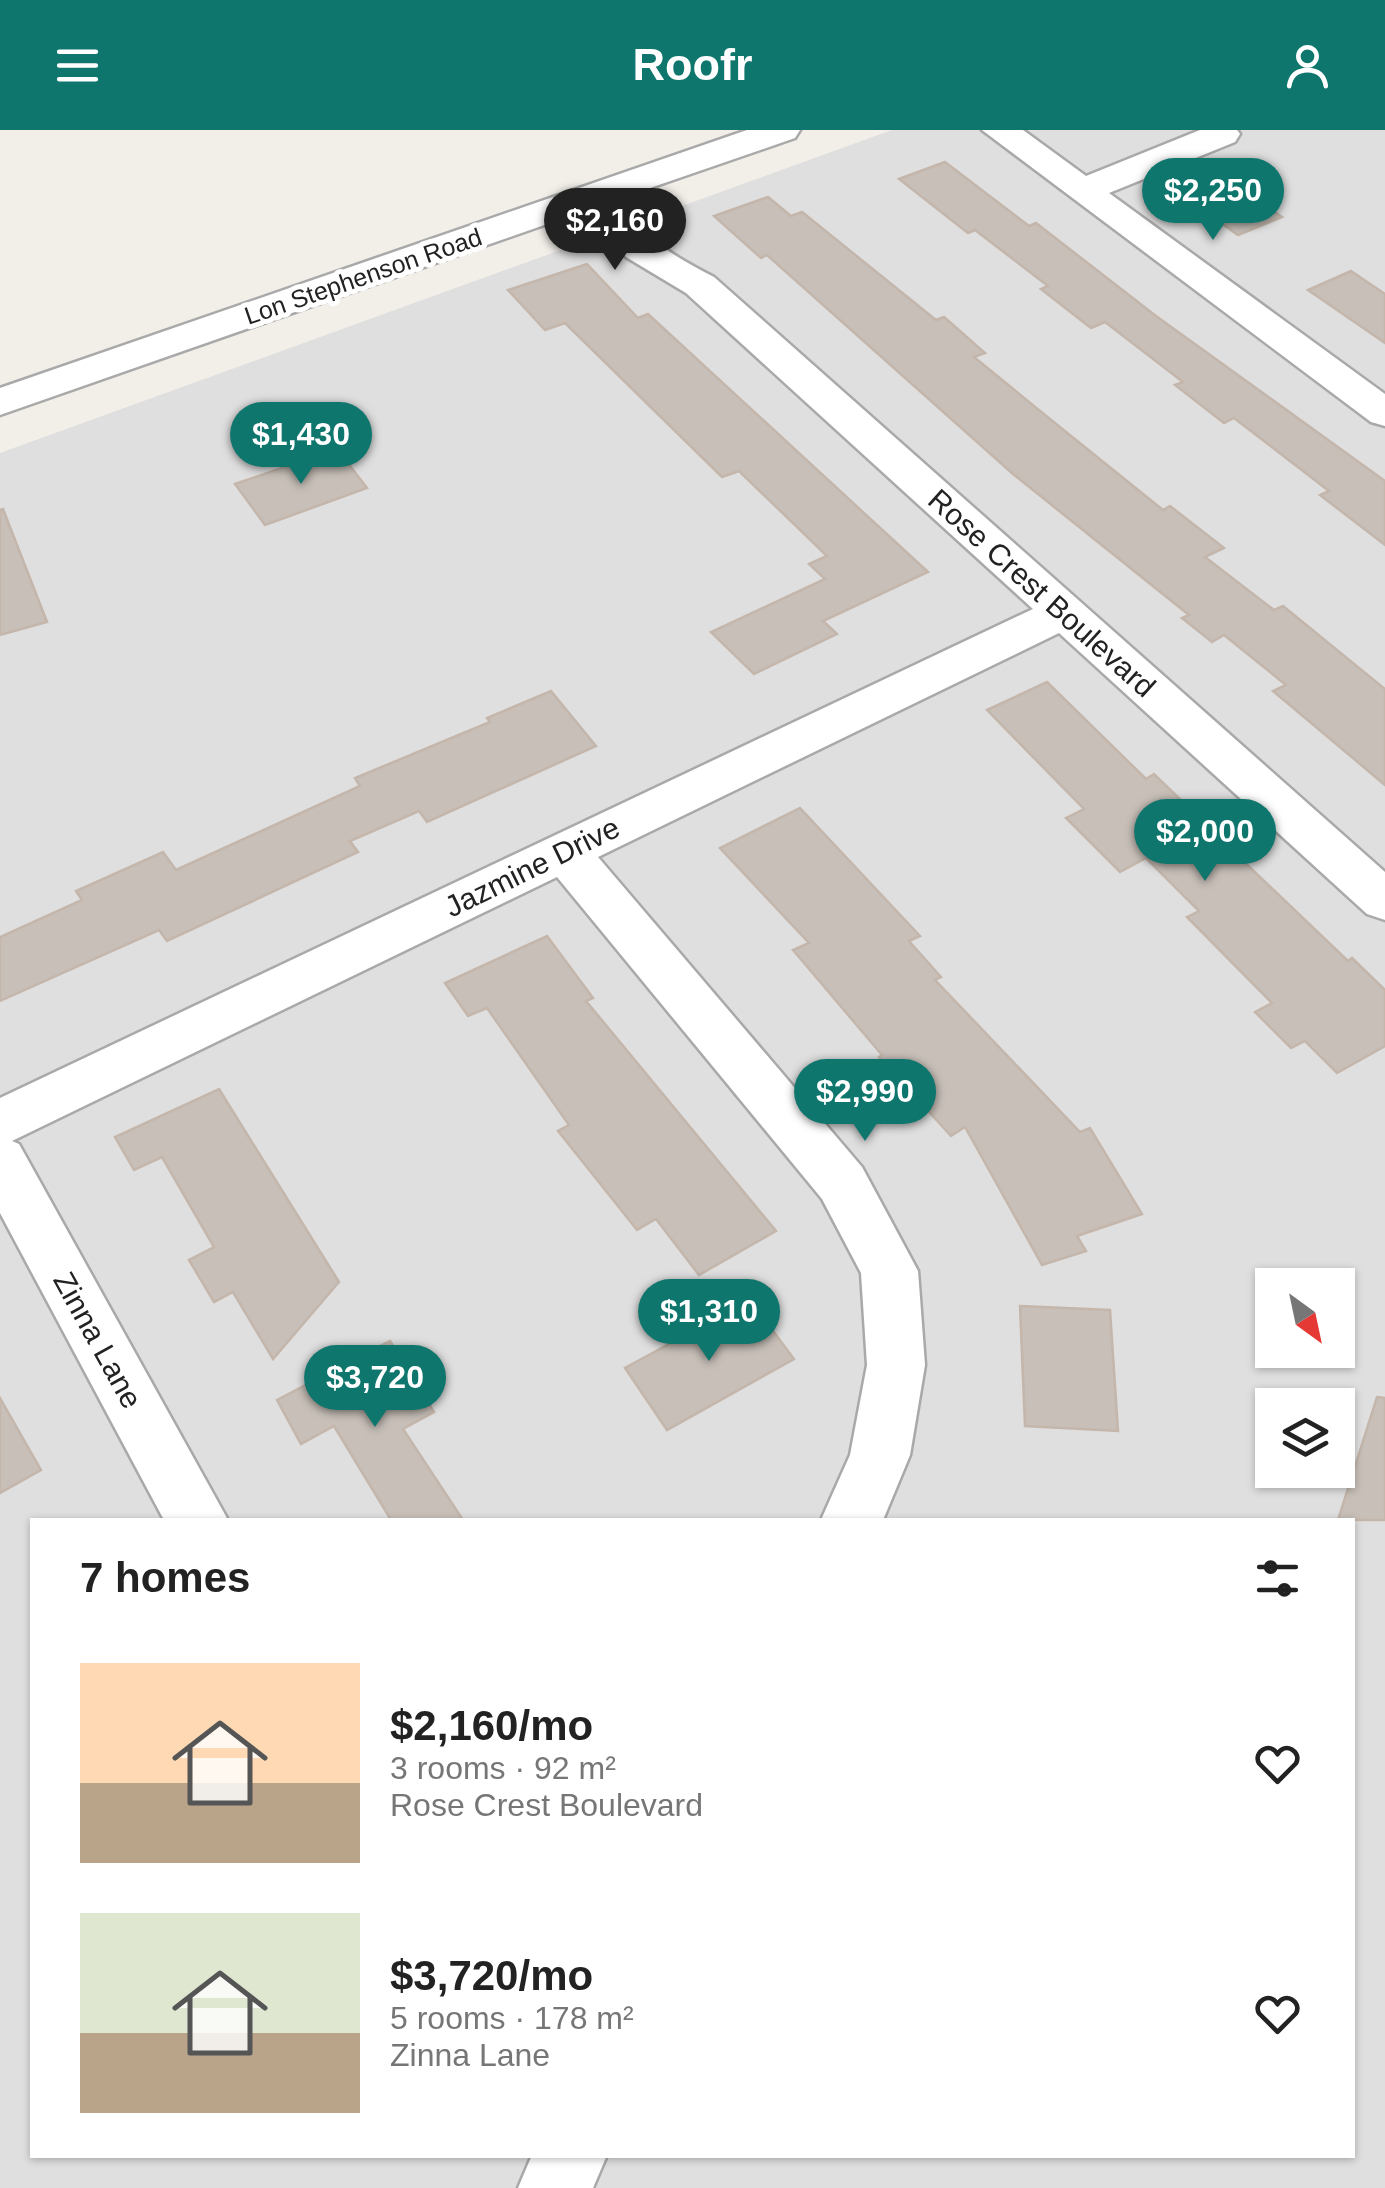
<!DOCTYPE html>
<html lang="en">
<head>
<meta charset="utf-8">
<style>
  body { margin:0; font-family:Helvetica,sans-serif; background:#f2f2f2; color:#222; height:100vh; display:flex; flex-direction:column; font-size:38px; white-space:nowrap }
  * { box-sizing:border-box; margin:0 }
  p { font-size:32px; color:#767676 }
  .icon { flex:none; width:55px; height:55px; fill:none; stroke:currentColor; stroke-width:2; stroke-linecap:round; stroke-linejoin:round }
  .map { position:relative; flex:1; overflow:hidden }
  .side { position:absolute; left:30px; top:1388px; width:1325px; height:640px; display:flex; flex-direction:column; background:#fff; border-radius:0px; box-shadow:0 2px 8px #0004 }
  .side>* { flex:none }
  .needle { width:65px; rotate:147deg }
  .tools { position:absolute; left:1255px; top:1138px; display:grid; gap:20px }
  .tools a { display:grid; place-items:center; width:100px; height:100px; border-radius:0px; background:#fff; box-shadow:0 2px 8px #0004; font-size:50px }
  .price { position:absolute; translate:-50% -85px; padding:0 22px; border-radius:35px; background:#0f766e; color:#fff; font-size:32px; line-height:65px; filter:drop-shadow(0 2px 5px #0008) }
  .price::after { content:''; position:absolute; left:50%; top:60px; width:30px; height:22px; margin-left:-15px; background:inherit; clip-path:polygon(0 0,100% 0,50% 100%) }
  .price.active { background:#222; color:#fff }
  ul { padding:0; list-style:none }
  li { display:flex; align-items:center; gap:30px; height:250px; padding:0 50px }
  li span { display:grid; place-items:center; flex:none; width:280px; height:200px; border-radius:0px; color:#555 }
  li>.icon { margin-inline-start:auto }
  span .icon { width:120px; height:120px; fill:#fffc; stroke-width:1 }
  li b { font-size:42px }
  h2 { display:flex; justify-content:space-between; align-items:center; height:120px; padding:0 50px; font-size:42px }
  header { display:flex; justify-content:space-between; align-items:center; height:130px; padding:0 50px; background:#0f766e; color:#fff; font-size:45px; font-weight:700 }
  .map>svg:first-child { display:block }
  .residential { fill:#e0dfdf; fill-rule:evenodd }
  .building { fill:#c7bfb8; stroke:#c4b6ab; stroke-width:2.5 }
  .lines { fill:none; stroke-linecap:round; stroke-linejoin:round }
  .minor-casing { stroke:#a9a9a9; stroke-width:5 }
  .minor { fill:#fff; fill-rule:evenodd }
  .labels { text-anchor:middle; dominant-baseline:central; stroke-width:10; stroke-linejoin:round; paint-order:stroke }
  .far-street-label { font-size:25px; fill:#222; stroke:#fff }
  .street-label { font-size:30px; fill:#222; stroke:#fff }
</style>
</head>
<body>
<header><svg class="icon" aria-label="menu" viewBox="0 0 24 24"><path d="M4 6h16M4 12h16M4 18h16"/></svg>Roofr<svg class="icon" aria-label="person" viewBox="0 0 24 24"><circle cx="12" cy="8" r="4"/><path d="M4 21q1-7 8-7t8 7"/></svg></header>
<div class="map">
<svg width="1385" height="2058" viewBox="0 0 1385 2058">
  <rect width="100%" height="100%" fill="#f2efe9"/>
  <!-- residential -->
  <path class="residential" d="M892 0H1385V2058H0V323ZM1272 1155H1338V1220H1272ZM1272 1275H1338V1340H1272ZM32 1390H1352V2025H32Z"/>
  <!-- building -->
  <g class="building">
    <polygon points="945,32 1029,96 1036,93 1156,186 1385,351 1385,415 1320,365 1329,361 1234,288 1224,293 1175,255 1183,252 1105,192 1091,198 1041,159 1048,156 975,100 968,103 899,49"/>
    <polygon points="1232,53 1282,87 1238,105 1189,70"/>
    <polygon points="768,67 791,86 802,82 936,190 944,187 985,223 974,227 1045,285 1163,380 1170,376 1224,418 1205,427 1274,480 1283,476 1385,559 1385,655 1273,561 1286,555 1224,505 1212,512 1182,488 1189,485 1013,344 767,125 761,128 714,86"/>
    <polygon points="587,134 638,188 648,184 928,442 823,491 837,504 754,544 711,502 825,449 809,434 827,426 739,341 722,347 565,193 545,200 508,160"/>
    <polygon points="1351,141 1385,164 1385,213 1308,160"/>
    <polygon points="337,319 367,358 265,395 235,354"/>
    <polygon points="3,379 47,492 0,505 0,380"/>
    <polygon points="1047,552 1146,649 1154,644 1185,674 1171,681 1223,732 1237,725 1348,831 1352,828 1385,860 1385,916 1337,943 1305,911 1291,918 1255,882 1272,873 1187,787 1199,781 1146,728 1120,742 1066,688 1084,679 987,580"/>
    <polygon points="551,561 596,616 427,692 419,681 350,711 358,722 167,811 159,800 0,871 0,807 82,770 76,761 163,722 176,740 360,656 355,648 490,592 487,588"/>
    <polygon points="800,678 920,806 909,811 941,847 935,850 1080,1002 1090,998 1142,1084 1077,1106 1086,1121 1042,1135 965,997 951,1006 879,927 882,925 793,820 809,813 720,718"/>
    <polygon points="547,806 593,868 586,871 776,1101 699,1145 656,1089 637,1100 558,1001 569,995 487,878 468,886 445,853"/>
    <polygon points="219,959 339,1152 273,1229 233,1162 214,1172 189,1130 214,1117 162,1027 134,1040 115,1007"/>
    <polygon points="750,1170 794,1229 667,1300 625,1238"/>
    <polygon points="1020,1176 1110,1180 1118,1301 1025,1296"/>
    <polygon points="390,1211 434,1282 403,1299 463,1390 391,1390 334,1296 301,1314 277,1270"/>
    <polygon points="1377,1267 1385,1268 1385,1390 1338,1390"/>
    <polygon points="0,1268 41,1340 0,1363"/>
  </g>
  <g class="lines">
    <defs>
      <g id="minor">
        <path d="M747 0H800L795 8 621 68C641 108 675 127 714 147L1385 742V790L1367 784 1059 503 598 727 862 1037 918 1141 925 1235 910 1325 883 1390H821L850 1325 867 1235 861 1143 822 1069 557 747 12 1011 19 1014 228 1390H164L0 1083V968L1033 479 686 163 626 127 590 79 0 285V258Z"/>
        <polygon points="982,0 1023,0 1086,46 1200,0 1237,0 1240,4 1235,12 1109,63 1385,264 1385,296 1371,292"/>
        <polygon points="532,2025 607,2025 593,2058 518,2058"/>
      </g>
    </defs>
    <!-- minor casing -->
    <use href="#minor" class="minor-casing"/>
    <!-- minor -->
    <use href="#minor" class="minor"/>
  </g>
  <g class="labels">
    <!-- far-street labels -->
    <g class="far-street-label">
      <text transform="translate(363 146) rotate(-19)">Lon Stephenson Road</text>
    </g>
    <!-- street labels -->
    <g class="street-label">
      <text transform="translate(1042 463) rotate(42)">Rose Crest Boulevard</text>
      <text transform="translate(532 737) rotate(-26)">Jazmine Drive</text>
      <text transform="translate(98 1210) rotate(61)">Zinna Lane</text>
    </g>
  </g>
</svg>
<div class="tools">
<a><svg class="needle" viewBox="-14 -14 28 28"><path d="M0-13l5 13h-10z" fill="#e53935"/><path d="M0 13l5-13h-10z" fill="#767676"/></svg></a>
<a><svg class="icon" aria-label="layers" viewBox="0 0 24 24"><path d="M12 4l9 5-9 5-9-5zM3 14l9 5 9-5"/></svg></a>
</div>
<b class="price" style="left:1213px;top:113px">$2,250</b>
<b class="price active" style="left:615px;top:143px">$2,160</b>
<b class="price" style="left:301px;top:357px">$1,430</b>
<b class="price" style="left:1205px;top:754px">$2,000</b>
<b class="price" style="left:865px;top:1014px">$2,990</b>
<b class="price" style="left:709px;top:1234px">$1,310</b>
<b class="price" style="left:375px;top:1300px">$3,720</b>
<section class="side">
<h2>7 homes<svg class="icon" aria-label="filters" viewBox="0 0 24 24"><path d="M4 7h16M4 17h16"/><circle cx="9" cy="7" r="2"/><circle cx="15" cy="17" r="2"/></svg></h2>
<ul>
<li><span style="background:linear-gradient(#ffd9b3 60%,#b9a48a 0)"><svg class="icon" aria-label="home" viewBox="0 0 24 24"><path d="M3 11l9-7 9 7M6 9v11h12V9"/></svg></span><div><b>$2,160/mo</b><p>3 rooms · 92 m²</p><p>Rose Crest Boulevard</p></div><svg class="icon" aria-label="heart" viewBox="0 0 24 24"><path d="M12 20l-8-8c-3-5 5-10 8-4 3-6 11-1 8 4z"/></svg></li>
<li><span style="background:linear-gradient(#dfe7d0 60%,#b9a48a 0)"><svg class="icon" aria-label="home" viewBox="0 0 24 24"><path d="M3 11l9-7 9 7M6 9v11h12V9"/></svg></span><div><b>$3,720/mo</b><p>5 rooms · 178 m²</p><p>Zinna Lane</p></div><svg class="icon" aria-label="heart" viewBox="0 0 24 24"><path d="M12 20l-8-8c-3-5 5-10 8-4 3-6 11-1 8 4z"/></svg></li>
</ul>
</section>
</div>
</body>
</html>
